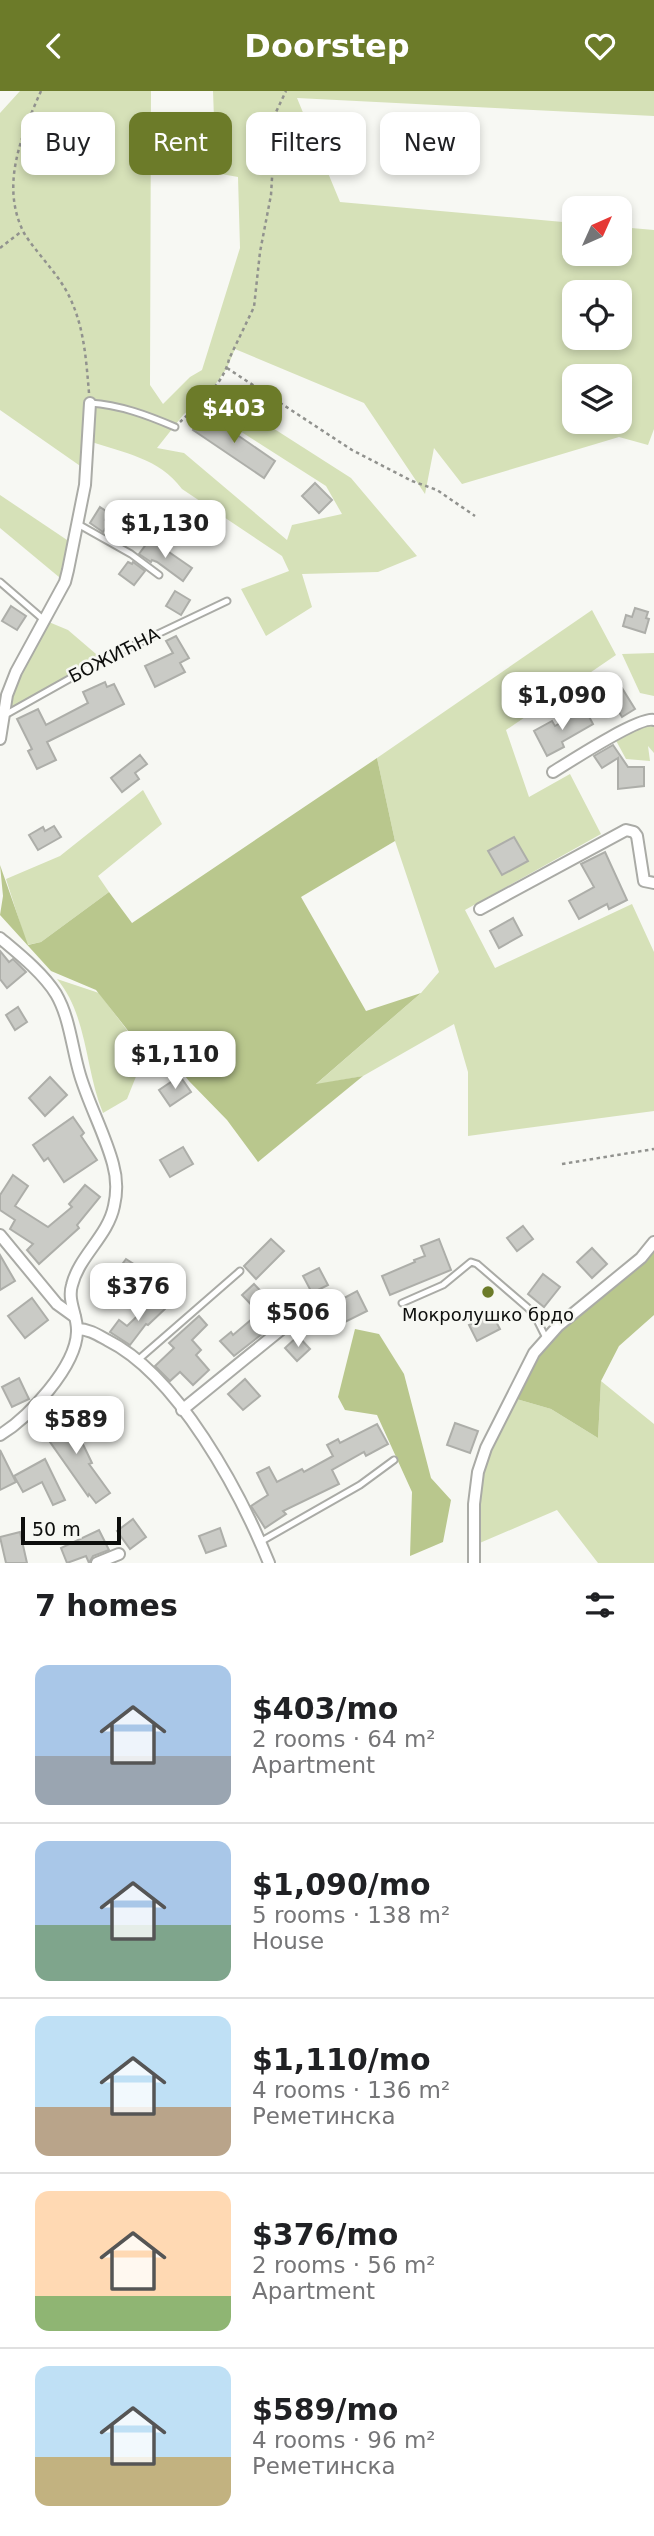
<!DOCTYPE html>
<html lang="en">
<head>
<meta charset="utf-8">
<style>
  body { margin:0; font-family:"DejaVu Sans",sans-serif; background:#f6f6f6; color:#202124; height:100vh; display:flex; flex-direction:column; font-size:26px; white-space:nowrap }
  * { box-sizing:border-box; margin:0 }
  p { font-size:23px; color:#757577 }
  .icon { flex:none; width:38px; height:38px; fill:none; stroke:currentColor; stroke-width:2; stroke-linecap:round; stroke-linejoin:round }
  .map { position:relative; height:1472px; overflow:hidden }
  .drawer { display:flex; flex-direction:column; background:#fff; flex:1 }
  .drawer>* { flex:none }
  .top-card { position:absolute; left:21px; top:21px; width:612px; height:63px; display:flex; gap:14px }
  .needle { width:46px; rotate:45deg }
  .controls { position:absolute; left:562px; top:105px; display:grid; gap:14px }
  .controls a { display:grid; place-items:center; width:70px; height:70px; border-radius:14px; background:#fff; box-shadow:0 4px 10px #0003; font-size:35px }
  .scale { position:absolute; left:21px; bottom:18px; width:100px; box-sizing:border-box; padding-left:7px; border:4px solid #0d0e0c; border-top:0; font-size:19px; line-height:24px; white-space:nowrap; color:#0d0e0c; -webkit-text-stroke:5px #f7f8f3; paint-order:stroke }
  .price { position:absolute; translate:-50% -60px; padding:0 16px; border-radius:14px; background:#fff; color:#222; font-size:23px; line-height:46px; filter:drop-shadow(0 2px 4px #0008) }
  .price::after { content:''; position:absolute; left:50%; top:42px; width:21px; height:16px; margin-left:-10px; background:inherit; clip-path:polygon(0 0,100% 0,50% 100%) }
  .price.selected { background:#6c7b29; color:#fff }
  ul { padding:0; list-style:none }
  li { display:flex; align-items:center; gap:21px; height:175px; padding:0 35px }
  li+li { border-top:2px solid #e0e0e0 }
  li span { display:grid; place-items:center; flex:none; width:196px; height:140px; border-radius:14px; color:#555 }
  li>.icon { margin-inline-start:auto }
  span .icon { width:84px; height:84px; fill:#fffc; stroke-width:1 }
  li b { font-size:30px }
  h2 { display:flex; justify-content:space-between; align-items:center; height:84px; padding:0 35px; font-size:30px }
  .chip { padding:0 24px; border-radius:14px; background:#fff; box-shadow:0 4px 10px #0003; font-size:24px; line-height:63px }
  .chip.selected { background:#6c7b29; color:#fff }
  header { display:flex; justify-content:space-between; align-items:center; height:91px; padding:0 35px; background:#6c7b29; color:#fff; font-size:32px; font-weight:600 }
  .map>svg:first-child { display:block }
  .green { fill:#d6e1b8; fill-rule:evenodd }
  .forest { fill:#b9c78d }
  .building { fill:#cacbc6; stroke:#adaea9; stroke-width:2 }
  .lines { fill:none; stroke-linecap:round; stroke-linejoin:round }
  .service-casing { stroke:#aaaba6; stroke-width:9 }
  .minor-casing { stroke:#aaaba6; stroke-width:14 }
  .path { stroke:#91928e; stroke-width:2.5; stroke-dasharray:3.5 3.5; stroke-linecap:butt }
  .service { stroke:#fff; stroke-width:5 }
  .minor { stroke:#fff; stroke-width:10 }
  .poi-dot { fill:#6c7b29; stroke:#f7f8f3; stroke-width:2.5 }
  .labels { text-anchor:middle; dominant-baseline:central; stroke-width:5; stroke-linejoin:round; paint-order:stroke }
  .street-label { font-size:18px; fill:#0d0e0c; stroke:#f7f8f3 }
  .poi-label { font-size:18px; fill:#0d0e0c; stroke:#f7f8f3 }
</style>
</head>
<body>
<header><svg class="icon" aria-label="back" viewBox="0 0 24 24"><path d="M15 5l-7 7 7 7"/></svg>Doorstep<svg class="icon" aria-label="heart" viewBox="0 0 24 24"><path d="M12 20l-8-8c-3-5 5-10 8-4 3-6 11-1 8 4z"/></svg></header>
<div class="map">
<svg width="654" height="1472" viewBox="0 0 654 1472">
  <rect width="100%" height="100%" fill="#f7f8f3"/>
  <!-- green -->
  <g class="green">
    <path d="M20 0H151L150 294 163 313 190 286 202 279 240 157 238 86 216 82 213 0H654V25L297 7 340 111 574 132V163H620V136L654 139V338L648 354 619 346 462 393 434 357 425 403 364 312 235 258 227 277 212 298 351 387 417 465 378 481 302 483 312 516 266 545 241 498 289 480 282 465 182 398C159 367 124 362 89 350L86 379 0 319V22ZM574 201H620V247H574ZM574 285H620V331H574ZM200 311 199 314 326 395 342 423 292 434 287 449 184 362 157 357 184 323Z"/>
    <polygon points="0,404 73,453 65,491 0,437"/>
    <polygon points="592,519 616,564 506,639 529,706 570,683 601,743 465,819 495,877 632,813 654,861 654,1020 468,1045 468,981 454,933 363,985 315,994 421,902 439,881 395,750 377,667"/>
    <polygon points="44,529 68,539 103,569 5,624 7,604"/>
    <polygon points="654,562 654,605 640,602 622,563"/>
    <polygon points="654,630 654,662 648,655 650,670 626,668 613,644"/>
    <polygon points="143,699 162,733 98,785 109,801 41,851 27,854 6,788 60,765"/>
    <path d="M57 888 99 902 145 963 127 1008 103 1022C85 979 88 925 57 888Z"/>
    <polygon points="601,1290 654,1333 654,1472 598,1472 557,1419 475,1454 479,1386 513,1307 551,1318 598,1347"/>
  </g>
  <!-- forest -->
  <g class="forest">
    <polygon points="377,667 395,750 301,806 366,920 421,902 316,993 363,985 258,1071 227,1029 189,990 173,970 148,965 96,899 51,880 0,824 3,805 0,774 28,854 41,851 109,801 132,832"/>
    <polygon points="654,1159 654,1224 619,1255 601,1290 598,1347 551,1318 513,1307 541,1245 579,1211"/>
    <polygon points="355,1238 379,1243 404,1283 431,1387 451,1409 443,1451 410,1465 412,1401 377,1324 345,1319 338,1306"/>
  </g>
  <!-- building -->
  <g class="building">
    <polygon points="204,321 275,370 264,387 193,339"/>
    <polygon points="315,392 332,409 319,422 302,405"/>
    <polygon points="100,416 109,422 105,429 109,432 103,441 90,432"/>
    <polygon points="150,448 192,477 183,490 157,471 152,469 151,471 139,463"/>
    <polygon points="128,471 132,473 133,471 145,480 134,494 119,483"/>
    <polygon points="175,500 190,509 181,524 166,515"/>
    <polygon points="11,515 26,525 17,539 2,530"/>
    <polygon points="635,517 648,521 646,527 649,528 645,542 623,535 626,524 632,526"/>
    <polygon points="176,545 189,567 180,572 185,581 155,596 145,575 173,562 166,550"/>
    <polygon points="105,591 107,596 114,593 124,613 47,651 56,669 37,678 28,660 32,658 17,628 38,618 46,634 88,612 83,601"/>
    <polygon points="622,597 635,618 622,626 609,605"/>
    <polygon points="585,618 593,633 562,651 564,656 547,665 534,640 552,630 555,635"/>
    <polygon points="613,654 628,676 644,676 644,695 618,698 618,667 602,677 594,665"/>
    <polygon points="140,664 147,673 135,682 139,688 122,701 111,687"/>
    <polygon points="54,735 61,746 38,759 29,744 43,736 45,740"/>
    <polygon points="514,746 528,770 502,784 488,760"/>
    <polygon points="605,761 627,809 609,818 607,813 579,828 569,810 594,796 581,773"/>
    <polygon points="513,827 522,844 499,857 490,840"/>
    <polygon points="0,860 9,871 13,868 26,881 7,897 0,888"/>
    <polygon points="18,916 27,931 15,939 6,924"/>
    <polygon points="180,985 191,1001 170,1015 159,999"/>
    <polygon points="50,986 67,1004 45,1025 29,1007"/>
    <polygon points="73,1026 84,1042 81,1045 97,1069 64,1091 48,1067 44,1070 33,1054"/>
    <polygon points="183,1056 193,1073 170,1086 160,1069"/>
    <polygon points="13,1084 28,1095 15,1115 48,1136 72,1116 69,1113 85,1094 100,1106 77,1134 79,1137 39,1173 27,1159 33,1153 10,1138 15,1129 0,1119 0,1104"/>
    <polygon points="523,1135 533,1148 517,1160 507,1147"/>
    <polygon points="271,1148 284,1160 256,1188 244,1175"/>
    <polygon points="439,1148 451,1179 390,1204 382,1185 415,1171 414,1169 425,1165 421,1155"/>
    <polygon points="592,1157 607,1173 592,1187 577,1171"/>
    <polygon points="0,1164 15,1190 0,1199"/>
    <polygon points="126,1168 140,1177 124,1200 116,1194 121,1187 115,1183"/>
    <polygon points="319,1177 328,1194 312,1202 303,1185"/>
    <polygon points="543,1183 560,1196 544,1216 528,1203"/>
    <polygon points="254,1193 272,1212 296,1200 302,1211 290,1221 274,1229 276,1232 234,1265 220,1250 231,1241 233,1244 259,1222 242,1204"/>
    <polygon points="357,1200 367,1220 341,1233 331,1214"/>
    <polygon points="32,1207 48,1229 25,1247 8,1225"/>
    <polygon points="156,1207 166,1217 148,1234 146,1233 130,1254 110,1241 119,1229 127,1235"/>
    <polygon points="492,1223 500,1238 477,1250 469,1234"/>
    <polygon points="199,1225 207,1234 192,1249 201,1259 196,1264 209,1279 193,1294 180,1281 170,1290 155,1275 174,1257 169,1252"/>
    <polygon points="298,1245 310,1258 297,1270 285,1257"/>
    <polygon points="19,1287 29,1308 12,1316 2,1296"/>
    <polygon points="245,1288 260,1305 243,1319 228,1303"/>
    <polygon points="70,1322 80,1342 78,1343 92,1372 89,1373 110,1402 96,1412 89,1403 88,1405 43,1341 51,1337 49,1334"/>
    <polygon points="455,1332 478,1340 470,1362 447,1354"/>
    <polygon points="377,1333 388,1353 366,1365 364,1361 332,1379 339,1393 283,1420 286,1423 265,1437 251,1415 268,1404 257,1382 269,1376 277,1391 302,1378 304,1381 333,1365 327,1354 338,1348 340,1352"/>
    <polygon points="0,1359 16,1391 0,1399"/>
    <polygon points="45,1368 65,1409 53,1414 42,1391 23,1401 14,1385"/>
    <polygon points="133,1428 146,1446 130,1458 117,1440"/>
    <polygon points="220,1437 226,1455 206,1462 199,1445"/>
    <polygon points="99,1439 109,1459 93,1465 89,1472 86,1465 67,1472 61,1457"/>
    <polygon points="20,1441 27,1472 6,1472 0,1446"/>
  </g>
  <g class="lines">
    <defs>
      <g id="service">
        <path d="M90 312C120 314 147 324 175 336"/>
        <polyline points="76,432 131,463 159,484"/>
        <polyline points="0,491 44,529"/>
        <polyline points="5,624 103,569 227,510"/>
        <polyline points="402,1212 443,1194 471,1171 477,1173 528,1217 535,1225 546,1247"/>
        <polyline points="139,1268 240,1180"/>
        <polyline points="260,1451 360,1394 394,1369"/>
      </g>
      <g id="minor">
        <polyline points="0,648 7,604 16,581 65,491 68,479 85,394 90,312"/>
        <path d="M553 681C569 671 640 625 654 629"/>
        <polyline points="480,818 626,739 634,741 637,745 644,790 654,792"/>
        <path d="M0 847C19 863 43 882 56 903 70 927 72 958 80 984 89 1014 105 1043 113 1073 117 1087 117 1102 114 1115 108 1145 79 1165 72 1194 67 1210 78 1225 77 1241 76 1276 28 1327 0 1344"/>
        <polyline points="0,1144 57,1213 75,1226"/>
        <path d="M77 1238C89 1238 98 1244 107 1249 178 1284 240 1401 269 1472"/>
        <polyline points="182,1319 321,1206"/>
        <polyline points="97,1472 119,1463"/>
        <polyline points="474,1472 474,1413 478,1381 486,1357 534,1262 558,1235 641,1167 654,1151"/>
      </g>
    </defs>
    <!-- service casing -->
    <use href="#service" class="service-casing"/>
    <!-- minor casing -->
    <use href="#minor" class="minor-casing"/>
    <!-- path -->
    <g class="path">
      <path d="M41 0C21 45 0 95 24 142 37 163 56 180 68 203 84 234 86 267 89 302"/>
      <polyline points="0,157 22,140"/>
      <polyline points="227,277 352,359 412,390 437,399 475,425"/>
      <path d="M180 331C198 314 224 293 229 268L254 216 260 161 271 104 276 21 286 0"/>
      <polyline points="562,1073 654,1058"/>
    </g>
    <!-- service -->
    <use href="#service" class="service"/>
    <!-- minor -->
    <use href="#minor" class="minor"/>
  </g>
  <!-- markers -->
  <circle class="poi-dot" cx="488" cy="1201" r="7"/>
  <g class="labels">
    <!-- street labels -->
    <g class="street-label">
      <text transform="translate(114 564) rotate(-27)">БОЖИЋНА</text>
    </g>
    <!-- poi labels -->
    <g class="poi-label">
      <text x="488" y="1223">Мокролушко брдо</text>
    </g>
  </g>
</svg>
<div class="controls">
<a><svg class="needle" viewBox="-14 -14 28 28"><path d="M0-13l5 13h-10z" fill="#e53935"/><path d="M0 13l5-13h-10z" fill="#757577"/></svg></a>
<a><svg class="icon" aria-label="locate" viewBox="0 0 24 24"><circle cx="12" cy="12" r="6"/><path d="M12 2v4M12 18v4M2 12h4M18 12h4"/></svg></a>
<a><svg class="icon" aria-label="layers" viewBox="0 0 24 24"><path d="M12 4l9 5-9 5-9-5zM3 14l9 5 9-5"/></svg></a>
</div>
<div class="scale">50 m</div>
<b class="price selected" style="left:234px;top:354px">$403</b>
<b class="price" style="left:165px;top:469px">$1,130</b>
<b class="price" style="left:562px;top:641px">$1,090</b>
<b class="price" style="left:175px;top:1000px">$1,110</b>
<b class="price" style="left:138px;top:1232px">$376</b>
<b class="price" style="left:298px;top:1258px">$506</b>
<b class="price" style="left:76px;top:1365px">$589</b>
<div class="top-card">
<a class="chip">Buy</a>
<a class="chip selected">Rent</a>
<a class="chip">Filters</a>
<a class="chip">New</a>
</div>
</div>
<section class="drawer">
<h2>7 homes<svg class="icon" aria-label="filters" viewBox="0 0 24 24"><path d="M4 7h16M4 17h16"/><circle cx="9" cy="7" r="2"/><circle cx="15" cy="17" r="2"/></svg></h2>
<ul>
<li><span style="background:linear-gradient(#a9c7e8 65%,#9aa5b1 0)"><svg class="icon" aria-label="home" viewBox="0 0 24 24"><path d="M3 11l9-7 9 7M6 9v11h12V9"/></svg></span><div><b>$403/mo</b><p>2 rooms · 64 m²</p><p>Apartment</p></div></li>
<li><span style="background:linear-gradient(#a9c7e8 60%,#7fa58c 0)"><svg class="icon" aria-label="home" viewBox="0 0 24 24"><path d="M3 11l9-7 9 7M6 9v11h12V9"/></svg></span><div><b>$1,090/mo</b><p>5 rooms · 138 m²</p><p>House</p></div></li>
<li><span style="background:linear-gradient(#bfe0f5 65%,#b9a48a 0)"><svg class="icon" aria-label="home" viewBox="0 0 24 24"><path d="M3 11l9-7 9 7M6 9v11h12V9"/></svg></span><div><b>$1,110/mo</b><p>4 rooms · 136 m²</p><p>Реметинска</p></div></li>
<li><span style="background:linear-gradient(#ffd9b3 75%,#8fb573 0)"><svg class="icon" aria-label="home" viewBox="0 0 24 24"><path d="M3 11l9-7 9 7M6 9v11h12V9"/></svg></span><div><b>$376/mo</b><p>2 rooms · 56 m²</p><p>Apartment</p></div></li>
<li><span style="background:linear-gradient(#bfe0f5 65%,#c2b280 0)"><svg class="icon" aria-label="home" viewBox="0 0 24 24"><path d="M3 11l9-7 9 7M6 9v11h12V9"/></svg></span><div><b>$589/mo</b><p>4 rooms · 96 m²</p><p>Реметинска</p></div></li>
</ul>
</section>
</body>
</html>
